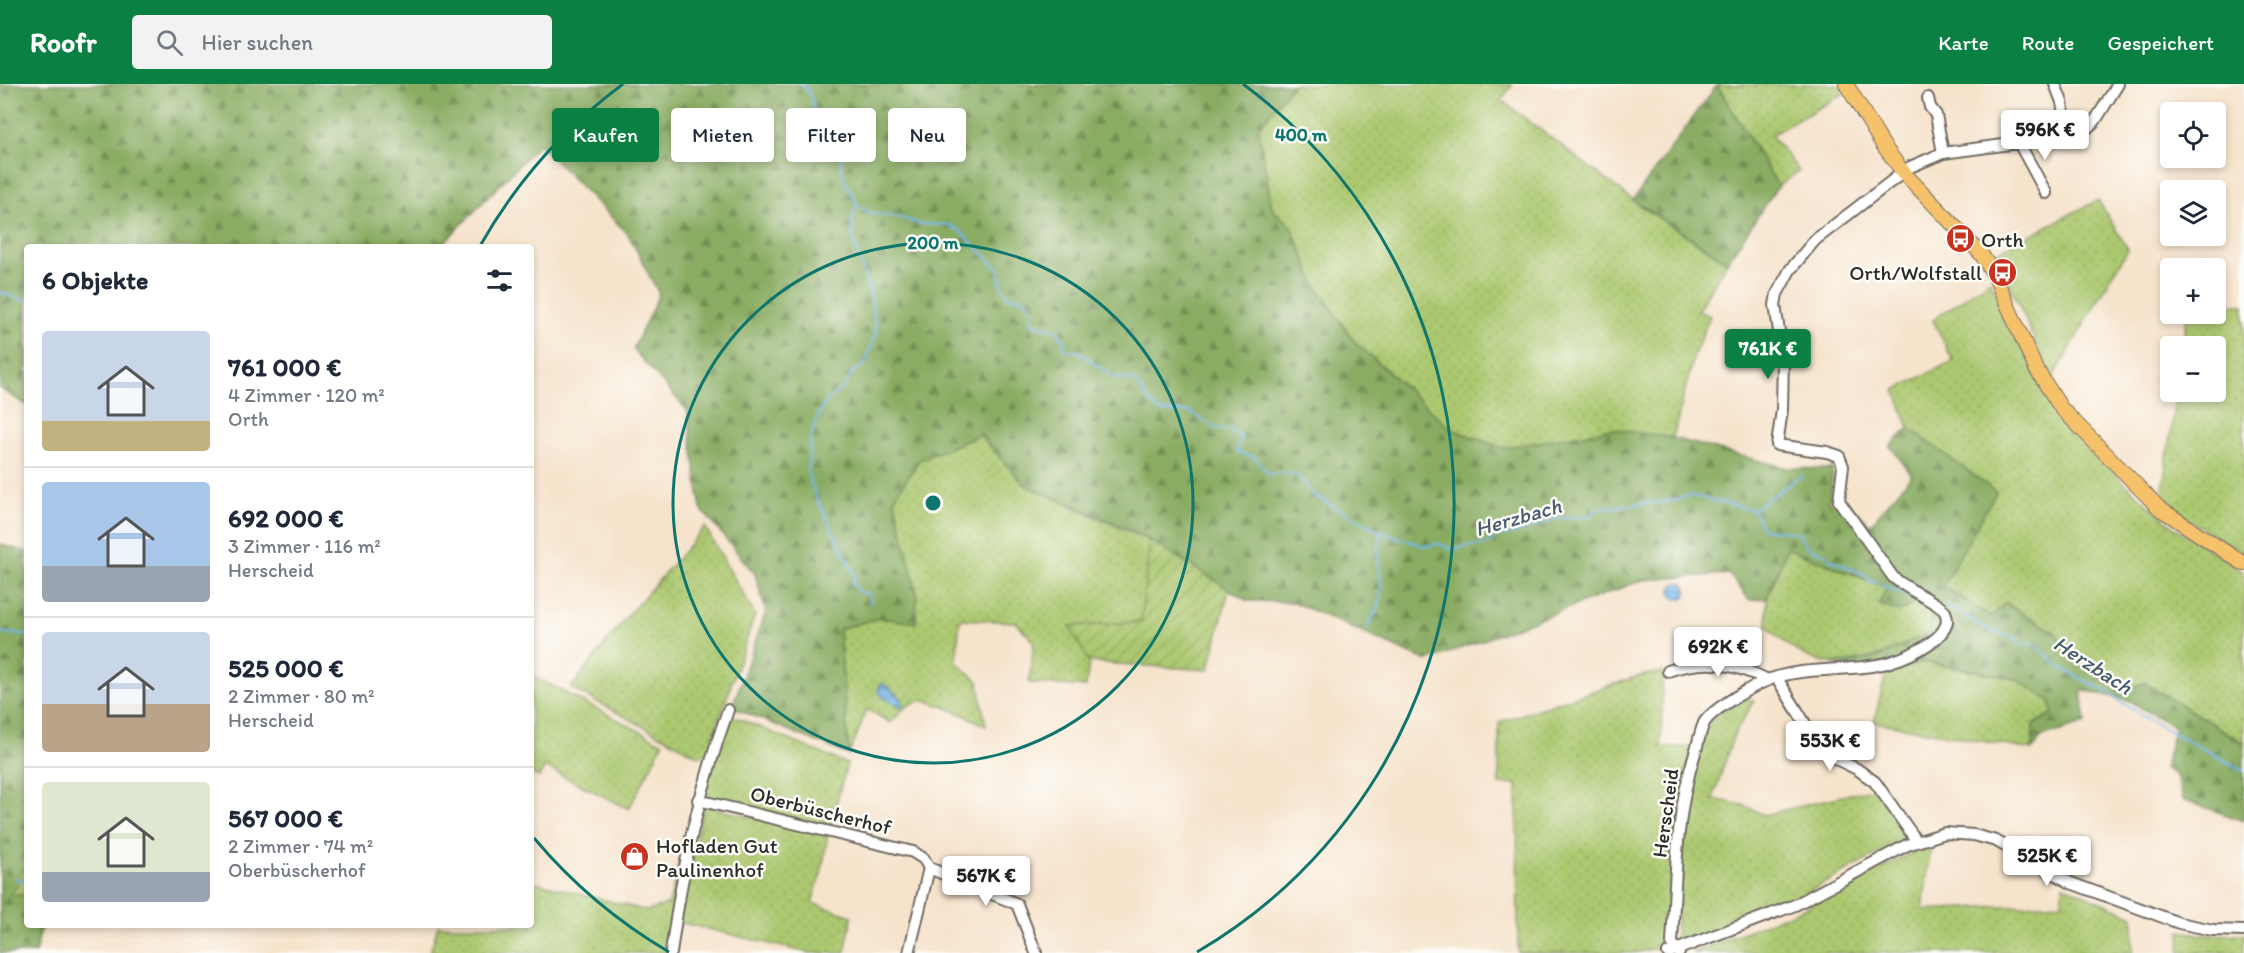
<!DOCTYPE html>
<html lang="de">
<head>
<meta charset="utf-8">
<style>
  body { margin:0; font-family:Itim,sans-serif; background:#f2f2f3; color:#1f2937; height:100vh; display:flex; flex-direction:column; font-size:22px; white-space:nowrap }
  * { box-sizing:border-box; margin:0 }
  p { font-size:20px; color:#747a83 }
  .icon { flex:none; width:33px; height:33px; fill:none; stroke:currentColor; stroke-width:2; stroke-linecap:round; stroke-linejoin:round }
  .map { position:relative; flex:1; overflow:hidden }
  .details { position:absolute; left:24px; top:160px; width:510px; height:684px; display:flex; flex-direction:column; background:#fff; border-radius:6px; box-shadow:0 3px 9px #0003 }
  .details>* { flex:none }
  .guide { position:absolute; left:552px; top:24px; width:570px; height:54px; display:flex; gap:12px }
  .controls { position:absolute; left:2160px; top:18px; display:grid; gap:12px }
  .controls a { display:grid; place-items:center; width:66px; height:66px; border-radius:6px; background:#fff; box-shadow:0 3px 9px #0003; font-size:30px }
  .price { position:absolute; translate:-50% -51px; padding:0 14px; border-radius:6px; background:#fff; color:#222; font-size:20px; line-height:39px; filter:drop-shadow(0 2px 3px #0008) }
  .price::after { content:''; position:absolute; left:50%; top:36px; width:18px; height:14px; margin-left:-9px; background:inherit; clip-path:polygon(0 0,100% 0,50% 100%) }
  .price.selected { background:#0b8043; color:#fff }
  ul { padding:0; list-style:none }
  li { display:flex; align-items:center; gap:18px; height:150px; padding:0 18px }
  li+li { border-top:2px solid #e0e1e3 }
  li span { display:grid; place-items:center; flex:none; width:168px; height:120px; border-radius:6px; color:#555 }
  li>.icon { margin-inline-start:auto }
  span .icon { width:72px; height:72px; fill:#fffc; stroke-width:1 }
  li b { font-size:26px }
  h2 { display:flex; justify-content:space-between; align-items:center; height:72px; padding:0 18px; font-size:26px }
  .chip { padding:0 21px; border-radius:6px; background:#fff; box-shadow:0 3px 9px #0003; font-size:21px; line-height:54px }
  .chip.selected { background:#0b8043; color:#fff }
  header { display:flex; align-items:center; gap:36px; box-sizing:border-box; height:84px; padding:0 30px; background:#0b8043; color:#fff }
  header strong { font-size:28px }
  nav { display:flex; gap:33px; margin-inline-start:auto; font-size:21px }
  .search { width:420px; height:54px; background:#f2f2f3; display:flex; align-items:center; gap:15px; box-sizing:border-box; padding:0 21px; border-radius:6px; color:#747a83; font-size:22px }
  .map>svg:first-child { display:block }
  .grass { fill:url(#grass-dots); stroke:#6c7a4d; stroke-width:1.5 }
  .forest { fill:url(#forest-firs); stroke:#5a6c46; stroke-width:1.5 }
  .wetland { fill:url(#wetland-marsh); stroke:#6c7a4d; stroke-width:1.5 }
  .garden { fill:url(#garden-furrows); stroke:#6c7a4d; stroke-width:1.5 }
  .water { fill:url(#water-rules); stroke:#50718b; stroke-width:1.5 }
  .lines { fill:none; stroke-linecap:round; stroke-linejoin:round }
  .stream { stroke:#76b7eb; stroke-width:2 }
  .minor-casing { stroke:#726b63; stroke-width:14 }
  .major-casing { stroke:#726b63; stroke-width:16 }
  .minor { stroke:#fff; stroke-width:10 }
  .major { stroke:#f5c16b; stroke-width:14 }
  .ring { fill:none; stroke:#0f766e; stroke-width:3 }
  .labels { text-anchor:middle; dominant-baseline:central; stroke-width:5; stroke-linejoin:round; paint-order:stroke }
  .poi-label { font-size:21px; fill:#2b2b2b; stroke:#fdfcf7; text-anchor:start }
  .street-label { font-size:21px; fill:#2b2b2b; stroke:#fdfcf7 }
  .water-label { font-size:22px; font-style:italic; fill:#455c6e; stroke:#fdfcf7 }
  .centre { fill:#0f766e; stroke:#fdfcf7; stroke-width:3 }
  .ring-label { font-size:18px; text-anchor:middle; font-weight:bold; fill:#0f766e; stroke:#fdfcf7; stroke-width:5; stroke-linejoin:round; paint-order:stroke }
</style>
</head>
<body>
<header>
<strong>Roofr</strong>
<div class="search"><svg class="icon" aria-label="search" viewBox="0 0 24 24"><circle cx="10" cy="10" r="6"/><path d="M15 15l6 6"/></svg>Hier suchen</div>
<nav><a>Karte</a><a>Route</a><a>Gespeichert</a></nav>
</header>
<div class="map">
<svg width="2244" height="869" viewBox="0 0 2244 869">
  <defs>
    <pattern id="grass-dots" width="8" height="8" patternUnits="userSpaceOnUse" patternTransform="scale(1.5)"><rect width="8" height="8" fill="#acc86f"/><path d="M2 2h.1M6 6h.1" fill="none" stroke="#94ac60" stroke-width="1.8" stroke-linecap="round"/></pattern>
    <pattern id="forest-firs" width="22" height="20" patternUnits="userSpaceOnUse" patternTransform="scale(1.5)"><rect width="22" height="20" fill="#89ac62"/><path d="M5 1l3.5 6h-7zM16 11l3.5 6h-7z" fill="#708c51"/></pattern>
    <pattern id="wetland-marsh" width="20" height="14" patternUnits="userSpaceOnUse" patternTransform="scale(1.5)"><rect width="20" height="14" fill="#acc86f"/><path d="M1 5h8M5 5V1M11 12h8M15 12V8" fill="none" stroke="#94ac60"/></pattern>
    <pattern id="garden-furrows" width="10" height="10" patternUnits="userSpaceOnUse" patternTransform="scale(1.5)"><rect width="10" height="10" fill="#acc86f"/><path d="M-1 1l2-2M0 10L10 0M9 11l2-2" fill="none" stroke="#94ac60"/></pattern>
    <pattern id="water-rules" width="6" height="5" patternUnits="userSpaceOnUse" patternTransform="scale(1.5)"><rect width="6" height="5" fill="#76b7eb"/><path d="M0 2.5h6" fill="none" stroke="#6195bf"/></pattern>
  </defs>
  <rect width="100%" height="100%" fill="#fdfcf7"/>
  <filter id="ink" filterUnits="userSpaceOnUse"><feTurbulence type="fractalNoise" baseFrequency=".0167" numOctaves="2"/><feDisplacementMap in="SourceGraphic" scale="12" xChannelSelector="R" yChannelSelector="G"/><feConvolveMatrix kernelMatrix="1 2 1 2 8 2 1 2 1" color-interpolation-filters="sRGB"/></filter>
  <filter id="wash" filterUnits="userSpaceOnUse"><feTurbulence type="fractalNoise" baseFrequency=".008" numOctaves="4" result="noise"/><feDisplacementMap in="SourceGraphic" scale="24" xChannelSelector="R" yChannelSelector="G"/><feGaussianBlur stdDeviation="1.35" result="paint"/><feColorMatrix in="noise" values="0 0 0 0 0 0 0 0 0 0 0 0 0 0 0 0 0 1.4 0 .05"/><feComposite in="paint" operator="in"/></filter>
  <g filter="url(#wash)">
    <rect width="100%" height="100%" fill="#f6e3cc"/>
    <!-- grass -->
    <g class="grass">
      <polygon points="1293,0 1513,0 1501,16 1642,123 1727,178 1697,227 1710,232 1694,271 1673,354 1612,345 1502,364 1451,345 1353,256 1315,200 1291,142 1272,125 1258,43"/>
      <polygon points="1838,0 1843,10 1771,51 1799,87 1778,102 1717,1"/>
      <polygon points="2098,116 2128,165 2052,295 2010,201 1989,172"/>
      <polygon points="1990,196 2045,312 2124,399 2174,443 2244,488 2244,659 2145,599 2121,607 2069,572 2055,548 2005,519 1991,533 1942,502 1996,408 1909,344 1895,306 1953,277 1933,236"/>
      <polygon points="2216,221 2244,221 2244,470 2184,433 2162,411 2176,308 2216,308 2216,262 2183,262 2187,230 2216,230"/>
      <path d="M980 351 1025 401 1150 457 1142 538 1071 542 1089 578 1086 603 1029 599 1034 558 1016 538 960 535 956 578 978 597 986 642C972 635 936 616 921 617 908 618 898 630 891 639L867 625 849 671 839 545 879 534 917 509 894 415 919 376Z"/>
      <polygon points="705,443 755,531 707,671 699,672 571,604 624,536"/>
      <path d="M1787 464 1887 504 1879 520 1899 528 1917 518 1934 526 1929 549C1865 580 1822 601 1767 542V514Z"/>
      <polygon points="1924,578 2016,595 2051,617 2052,630 2033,641 2033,666 1874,638 1886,589"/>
      <polygon points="1663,588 1661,663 1693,663 1679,706 1666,862 1634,869 1518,869 1517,700 1499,700 1499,638 1639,592"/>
      <polygon points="531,591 663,659 629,725 545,683 539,693 531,689"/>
      <polygon points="1746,615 1754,616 1733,653 1713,715 1743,721 1764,731 1875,704 1908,754 1791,817 1681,859 1675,854 1687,708 1708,642 1718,629"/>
      <polygon points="735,633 847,680 829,746 699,715 731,634"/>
      <polygon points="703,722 828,750 822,786 812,819 852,832 845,869 809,869 678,838"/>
      <polygon points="1931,759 1923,826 2062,819 2063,801 2133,832 2133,869 1692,869 1807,823"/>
      <polygon points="682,768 666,869 430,869 438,842 531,842 531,797 647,827 669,820"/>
      <polygon points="2181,847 2203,851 2244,850 2244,869 2180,869"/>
    </g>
    <!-- forest -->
    <g class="forest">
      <polygon points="0,0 1293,0 1258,44 1272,125 1291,142 1315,200 1353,256 1451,345 1502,364 1612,345 1673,354 1787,384 1833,385 1830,420 1844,415 1870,441 1912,391 1890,362 1909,344 1996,408 1943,502 1991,533 2005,519 2055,548 2069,572 2121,607 2145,599 2244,659 2244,737 2183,716 2176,691 2164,684 2175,643 2128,616 2082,606 2086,639 2041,653 2033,666 2033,641 2052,630 2051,617 2016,595 1967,585 1924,578 1886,589 1832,580 1876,574 1929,549 1934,526 1917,518 1899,528 1879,520 1887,504 1787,464 1767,514 1749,516 1729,490 1643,496 1427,577 1293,518 1248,517 1138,449 1025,401 980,351 919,376 894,415 917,509 916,539 879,534 839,545 849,671 732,623 766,528 755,490 701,425 687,326 633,265 659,210 628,150 539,60 440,163 27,164 27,321 0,305"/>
      <polygon points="1717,1 1778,102 1727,178 1633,116"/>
      <polygon points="0,460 27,468 27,842 42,842 35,869 0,869"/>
    </g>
    <!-- wetland -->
    <polygon class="wetland" points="21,786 27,789 27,811 11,810 19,800"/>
    <!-- garden -->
    <polygon class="garden" points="1150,457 1229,505 1209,586 1089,578 1070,542 1141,538"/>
    <!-- water -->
    <g class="water">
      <circle cx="1679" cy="507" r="8"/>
      <polygon points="884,600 901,614 903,621 901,623 884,614 878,607 880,601"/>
    </g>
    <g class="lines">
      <!-- stream -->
      <g class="stream">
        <polyline points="802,0 809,8 819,43 829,48 828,64 840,70 843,94 858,121 870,129 899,133 920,140 949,141 960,147 999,185 1002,204 1009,213 1024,214 1032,225 1033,240 1056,246 1065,257 1063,264 1069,267 1078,267 1113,293 1134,296 1148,316 1161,328 1190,328 1216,344 1230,346 1241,353 1237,368 1256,374 1267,389 1297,390 1313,411 1381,448 1424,462 1440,460 1450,465 1487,460 1498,452 1513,450 1557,434 1589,432 1601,424 1677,416 1690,411 1753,426 1763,445 1798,449 1807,463 1826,470 1830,475 1863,490 1869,496 1908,512"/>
        <polyline points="858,121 852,135 853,154 870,209 876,249 865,280 853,288 843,304 826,317 817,334 811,355 808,390 817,415 855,491 853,499 859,508 868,509 871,519"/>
        <polyline points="0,208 27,217"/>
        <polyline points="1753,426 1802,391"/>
        <polyline points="1945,521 1994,548 2015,554 2020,559 2037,562 2061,584 2110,610 2144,633 2244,687"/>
        <path d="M1368 544 1370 536C1388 519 1379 493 1378 472 1378 464 1380 455 1381 448"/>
        <polyline points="0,548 27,551"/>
        <polyline points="16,794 27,798"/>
      </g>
    </g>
  </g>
  <g filter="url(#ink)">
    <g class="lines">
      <defs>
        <g id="minor">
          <polyline points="2055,0 2062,18 2067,49"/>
          <polyline points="1928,14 1930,23 1936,31 1943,69"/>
          <polyline points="2019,59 2046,109"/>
          <path d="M1668 587C1704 574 1734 579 1768 596"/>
          <polyline points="1777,594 1814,654 1836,675 1857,685 1875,698 1916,756"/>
          <polyline points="698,716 913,768 924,775 929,784 1017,820 1036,869"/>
          <path d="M671 869C683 781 698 710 728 626"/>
          <polyline points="909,869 929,784"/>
          <polyline points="1668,869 1795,821 1907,761 1945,749 1974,751 1996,757 2071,799 2179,839 2213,846 2244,847"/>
          <path d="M1679 869 1672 859C1676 795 1675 731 1695 669 1698 660 1700 648 1704 639 1712 625 1753 602 1768 596 1807 581 1853 589 1890 578 1907 573 1957 552 1945 528 1941 520 1904 504 1893 493L1839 417 1843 382 1839 372 1827 368 1777 361 1782 326 1783 273 1775 221 1777 210 1790 186 1815 156 1910 83 1943 69 2041 56 2086 45 2095 37 2118 0"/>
        </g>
        <polyline id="major" points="1846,0 1883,61 1903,88 1982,171 1995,193 2035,283 2061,324 2159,424 2244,480"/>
      </defs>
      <!-- minor casing -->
      <use href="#minor" class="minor-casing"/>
      <!-- major casing -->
      <use href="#major" class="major-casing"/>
      <!-- minor -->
      <use href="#minor" class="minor"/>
      <!-- major -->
      <use href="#major" class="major"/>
    </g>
  </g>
  <!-- distance rings -->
  <g class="ring">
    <circle cx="933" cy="419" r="260"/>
    <path d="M669 868A521 521 0 0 1 534 754M480 162A521 521 0 0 1 623 0M1243 0A521 521 0 0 1 1197 868"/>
  </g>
  <!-- icons -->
  <defs>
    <symbol id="bus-disc" viewBox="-11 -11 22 22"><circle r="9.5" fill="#c8321e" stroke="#fdfcf7"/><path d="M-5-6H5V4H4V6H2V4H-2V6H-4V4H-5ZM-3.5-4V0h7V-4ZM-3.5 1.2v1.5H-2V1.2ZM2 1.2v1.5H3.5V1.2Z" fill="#fff"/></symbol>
    <symbol id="shop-disc" viewBox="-11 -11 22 22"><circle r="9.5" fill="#c8321e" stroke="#fdfcf7"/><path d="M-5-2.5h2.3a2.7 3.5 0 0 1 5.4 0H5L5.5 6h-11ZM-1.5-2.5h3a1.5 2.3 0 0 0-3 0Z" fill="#fff"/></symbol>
  </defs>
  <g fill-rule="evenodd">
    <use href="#bus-disc" x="1944" y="138" width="33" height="33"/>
    <use href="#bus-disc" x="1986" y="172" width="33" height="33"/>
    <use href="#shop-disc" x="618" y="756" width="33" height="33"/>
  </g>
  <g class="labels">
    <!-- poi labels -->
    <g class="poi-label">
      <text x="1981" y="155">Orth</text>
      <text x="1982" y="188" text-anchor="end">Orth/Wolfstall</text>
      <text x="656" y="761">Hofladen Gut<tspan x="656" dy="24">Paulinenhof</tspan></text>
    </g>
    <!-- street labels -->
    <g class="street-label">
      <text transform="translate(821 726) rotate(14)">Oberbüscherhof</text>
      <text transform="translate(1665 729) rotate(-82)">Herscheid</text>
    </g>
    <!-- water labels -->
    <g class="water-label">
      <text transform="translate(1518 433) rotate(-16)">Herzbach</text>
      <text transform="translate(2093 581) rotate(33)">Herzbach</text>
    </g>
  </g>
  <circle cx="933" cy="419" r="9" class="centre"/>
  <g class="ring-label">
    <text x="1301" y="57">400 m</text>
    <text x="933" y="165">200 m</text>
  </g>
</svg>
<div class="controls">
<a><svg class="icon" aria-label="locate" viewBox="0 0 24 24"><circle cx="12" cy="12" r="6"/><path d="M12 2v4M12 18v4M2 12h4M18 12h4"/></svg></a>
<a><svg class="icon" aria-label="layers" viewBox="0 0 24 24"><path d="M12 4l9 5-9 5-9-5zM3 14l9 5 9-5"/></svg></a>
<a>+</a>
<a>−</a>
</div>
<b class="price" style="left:2045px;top:77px">596K €</b>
<b class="price selected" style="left:1768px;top:296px">761K €</b>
<b class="price" style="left:1718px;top:594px">692K €</b>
<b class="price" style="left:1830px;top:688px">553K €</b>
<b class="price" style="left:2047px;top:803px">525K €</b>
<b class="price" style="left:986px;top:823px">567K €</b>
<div class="guide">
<a class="chip selected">Kaufen</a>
<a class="chip">Mieten</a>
<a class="chip">Filter</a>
<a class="chip">Neu</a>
</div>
<section class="details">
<h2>6 Objekte<svg class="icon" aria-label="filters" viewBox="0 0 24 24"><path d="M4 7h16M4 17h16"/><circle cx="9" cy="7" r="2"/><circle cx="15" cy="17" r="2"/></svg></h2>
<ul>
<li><span style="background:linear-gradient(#c9d6e8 75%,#c2b280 0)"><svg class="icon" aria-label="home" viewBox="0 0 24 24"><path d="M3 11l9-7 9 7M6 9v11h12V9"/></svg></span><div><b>761 000 €</b><p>4 Zimmer · 120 m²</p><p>Orth</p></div></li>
<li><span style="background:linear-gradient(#a9c7e8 70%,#9aa5b1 0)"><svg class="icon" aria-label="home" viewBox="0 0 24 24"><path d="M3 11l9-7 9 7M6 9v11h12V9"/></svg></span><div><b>692 000 €</b><p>3 Zimmer · 116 m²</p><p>Herscheid</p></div></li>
<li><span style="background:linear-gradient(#c9d6e8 60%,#b9a48a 0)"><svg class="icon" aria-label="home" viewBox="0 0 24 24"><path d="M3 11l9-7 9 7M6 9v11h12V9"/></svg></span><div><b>525 000 €</b><p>2 Zimmer · 80 m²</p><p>Herscheid</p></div></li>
<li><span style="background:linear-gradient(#dfe7d0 75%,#9aa5b1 0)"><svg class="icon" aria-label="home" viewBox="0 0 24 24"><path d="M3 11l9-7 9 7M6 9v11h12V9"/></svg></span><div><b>567 000 €</b><p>2 Zimmer · 74 m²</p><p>Oberbüscherhof</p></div></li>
</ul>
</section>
</div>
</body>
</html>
